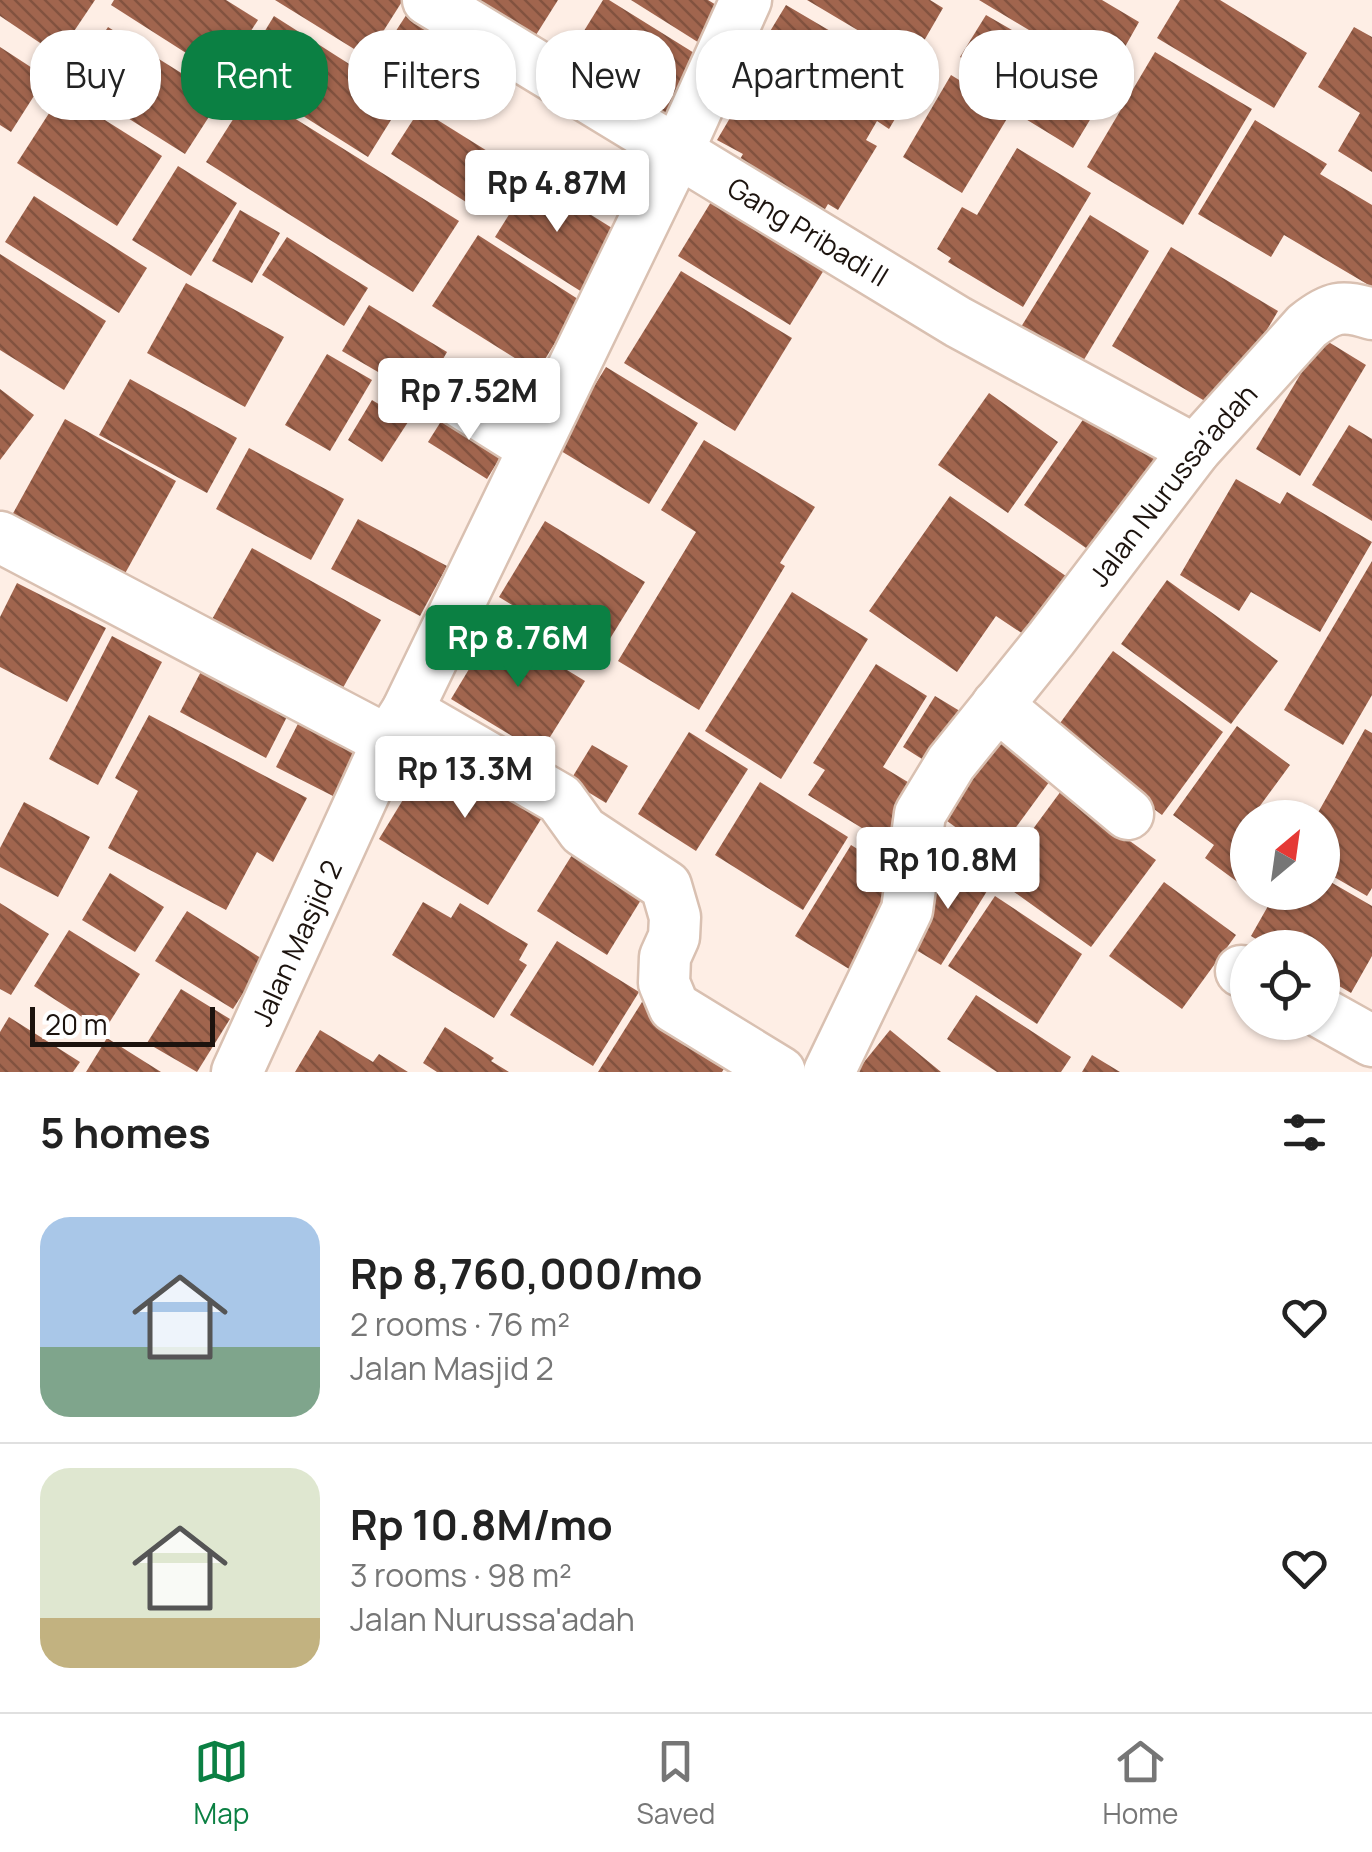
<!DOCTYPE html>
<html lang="en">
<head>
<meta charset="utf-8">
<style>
  body { margin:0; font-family:Manrope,sans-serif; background:#f2f2f2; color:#222; height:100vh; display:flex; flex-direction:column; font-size:38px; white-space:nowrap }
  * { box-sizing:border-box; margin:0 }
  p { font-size:32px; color:#767676 }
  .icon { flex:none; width:55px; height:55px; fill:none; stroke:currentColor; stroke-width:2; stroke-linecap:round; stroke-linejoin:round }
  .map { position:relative; height:1072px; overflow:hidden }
  .side { display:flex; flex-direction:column; background:#fff; flex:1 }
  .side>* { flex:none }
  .top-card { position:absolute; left:30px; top:30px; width:1312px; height:90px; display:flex; gap:20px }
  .needle { width:65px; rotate:29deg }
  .fabs { position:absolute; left:1230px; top:800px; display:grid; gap:20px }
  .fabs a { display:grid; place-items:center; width:110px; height:110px; border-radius:50%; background:#fff; box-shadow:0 2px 8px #0004; font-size:50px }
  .scale { position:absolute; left:30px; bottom:25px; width:185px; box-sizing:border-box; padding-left:10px; border:5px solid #1c130e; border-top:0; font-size:28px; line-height:35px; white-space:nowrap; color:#1c130e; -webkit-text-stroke:8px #fff; paint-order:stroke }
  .price { position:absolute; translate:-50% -85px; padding:0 22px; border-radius:10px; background:#fff; color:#222; font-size:32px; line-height:65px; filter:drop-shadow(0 2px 5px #0008) }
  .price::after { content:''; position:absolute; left:50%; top:60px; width:30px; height:22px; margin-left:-15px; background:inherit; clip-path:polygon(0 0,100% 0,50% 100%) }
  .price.selected { background:#0b8043; color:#fff }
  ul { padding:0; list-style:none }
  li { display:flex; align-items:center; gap:30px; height:250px; padding:0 40px }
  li+li { border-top:2px solid #e0e0e0 }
  li span { display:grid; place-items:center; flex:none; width:280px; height:200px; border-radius:30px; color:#555 }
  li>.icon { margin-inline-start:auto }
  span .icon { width:120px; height:120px; fill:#fffc; stroke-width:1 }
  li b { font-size:42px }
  h2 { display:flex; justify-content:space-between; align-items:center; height:120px; padding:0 40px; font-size:42px }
  .tag { padding:0 35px; border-radius:40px; background:#fff; box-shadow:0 2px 8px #0004; font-size:35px; line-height:90px }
  .tag.selected { background:#0b8043; color:#fff }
  .dock { display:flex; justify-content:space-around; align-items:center; height:140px; border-top:2px solid #e0e0e0; background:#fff; font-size:28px; color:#767676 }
  .dock a { display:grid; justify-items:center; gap:5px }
  .dock .selected { color:#0b8043 }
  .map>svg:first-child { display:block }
  .building { fill:url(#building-back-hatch) }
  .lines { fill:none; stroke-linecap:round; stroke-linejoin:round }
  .minor-casing { stroke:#d9c0b1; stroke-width:55 }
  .minor { stroke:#fff; stroke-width:50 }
  .labels { text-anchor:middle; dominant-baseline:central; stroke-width:8; stroke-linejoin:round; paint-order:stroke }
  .street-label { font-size:28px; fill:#1c130e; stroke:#fff }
</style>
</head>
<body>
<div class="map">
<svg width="1372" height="1072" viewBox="0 0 1372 1072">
  <defs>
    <pattern id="building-back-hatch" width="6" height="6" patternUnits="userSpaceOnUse" patternTransform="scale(2.5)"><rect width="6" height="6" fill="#a1654e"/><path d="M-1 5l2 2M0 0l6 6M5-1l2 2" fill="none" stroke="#82523f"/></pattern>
  </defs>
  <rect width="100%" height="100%" fill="#feeee5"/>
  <!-- building -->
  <g class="building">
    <polygon points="0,0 95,0 58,55 0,16"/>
    <polygon points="114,0 226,0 258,20 222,76 111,5"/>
    <polygon points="275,0 403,0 367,57"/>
    <polygon points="416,0 508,59 468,119 377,60"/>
    <polygon points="456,0 558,0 529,46"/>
    <polygon points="603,0 609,0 707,61 662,134 560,70"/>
    <polygon points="631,0 708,0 734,16 712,51"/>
    <polygon points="807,0 930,0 943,8 921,46 895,30 886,47"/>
    <polygon points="979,0 1102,0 1139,22 1117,61 1123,65 1073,148 1024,118 1064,51"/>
    <polygon points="1180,0 1220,0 1307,53 1274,108 1157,38"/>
    <polygon points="786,5 917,82 889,129 877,121 866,140 877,146 838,210 828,204 821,216 736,166 743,154 717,140 753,79 779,95 792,71 758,51"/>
    <polygon points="986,15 1041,47 1016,91 960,57"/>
    <polygon points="274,16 404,99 368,157 238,75"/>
    <polygon points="108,27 221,98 185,154 72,83"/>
    <polygon points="1354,27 1372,37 1372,172 1338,151 1360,113 1318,87"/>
    <polygon points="0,47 46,77 11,132 0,125"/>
    <polygon points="1155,52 1252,109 1183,225 1087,167"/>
    <polygon points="951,75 1011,112 962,193 903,157"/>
    <polygon points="251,91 459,221 413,292 206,162"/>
    <polygon points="62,93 162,156 117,226 17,163"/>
    <polygon points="420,109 508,164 480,211 391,154"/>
    <polygon points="1255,120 1327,164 1320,174 1372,205 1372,287 1284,235 1271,257 1198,214"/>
    <polygon points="1017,148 1091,193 1023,307 948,262 951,258 937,249 962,207 977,215"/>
    <polygon points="178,166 237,203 191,276 132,240"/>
    <polygon points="532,178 620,233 582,292 495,237"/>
    <polygon points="34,196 147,268 119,313 5,242"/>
    <polygon points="711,202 824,270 790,325 678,256"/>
    <polygon points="240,210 280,233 252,283 212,261"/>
    <polygon points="1090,215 1149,251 1082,363 1021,327"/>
    <polygon points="478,235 581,301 537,372 432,306"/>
    <polygon points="287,237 368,288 344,326 262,275"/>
    <polygon points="1171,247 1278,311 1220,410 1112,346"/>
    <polygon points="0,254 106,321 64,390 0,350"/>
    <polygon points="681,271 792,338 735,431 624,363"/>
    <polygon points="186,283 284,337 245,407 147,353"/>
    <polygon points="369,305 447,352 421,397 342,351"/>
    <polygon points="1322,338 1366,365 1300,476 1256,449"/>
    <polygon points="327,354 372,380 330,451 285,425"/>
    <polygon points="606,367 698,423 649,504 556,448"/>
    <polygon points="130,379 237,438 207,493 99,435"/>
    <polygon points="0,389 34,415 0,460"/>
    <polygon points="989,393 1058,442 1008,513 938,465"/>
    <polygon points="372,400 408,422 382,462 348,440"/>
    <polygon points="450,407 509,443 487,479 428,442"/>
    <polygon points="1089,411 1165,464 1099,557 1024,505"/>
    <polygon points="65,419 176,481 122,579 11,517"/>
    <polygon points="1349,425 1372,439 1372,521 1312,485"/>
    <polygon points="704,440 815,507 780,563 785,566 699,710 618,661 696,532 661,510"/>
    <polygon points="249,448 344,499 311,560 216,509"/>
    <polygon points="1236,479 1280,504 1287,492 1372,542 1320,632 1251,592 1239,611 1180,575"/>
    <polygon points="950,496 1076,583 1035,642 996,616 957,672 869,611"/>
    <polygon points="358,519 447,566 420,616 331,569"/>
    <polygon points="545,521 645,582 598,658 499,597"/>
    <polygon points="252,548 381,620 335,702 206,630"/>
    <polygon points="1372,561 1372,695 1343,745 1284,710"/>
    <polygon points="1167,580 1278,661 1231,724 1121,644"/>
    <polygon points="17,583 106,628 67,702 0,667 0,617"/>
    <polygon points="792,592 868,639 781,779 705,731"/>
    <polygon points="495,626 585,681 540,753 451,699"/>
    <polygon points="112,636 162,662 98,785 49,759"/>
    <polygon points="1113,651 1223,732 1162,815 1052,734"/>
    <polygon points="209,656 295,701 266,758 180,712"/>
    <polygon points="876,664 927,696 883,767 921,790 888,844 808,795 825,770 813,763"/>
    <polygon points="935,696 973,719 941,771 903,747"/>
    <polygon points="307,706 365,736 333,796 276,767"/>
    <polygon points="149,715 307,798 273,862 257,852 226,910 108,848 138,791 115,778"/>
    <polygon points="1237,726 1290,765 1251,818 1248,818 1248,881 1243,886 1205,858 1214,845 1173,815"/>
    <polygon points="1365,729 1372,733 1372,888 1367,896 1322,870 1322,818 1315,818"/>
    <polygon points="689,732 748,769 696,851 638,814"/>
    <polygon points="1002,735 1055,774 995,856 943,818"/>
    <polygon points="442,736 551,803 488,905 379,839"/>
    <polygon points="592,745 628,766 606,803 570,781"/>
    <polygon points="760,782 848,837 803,910 715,855"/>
    <polygon points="1061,791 1156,860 1091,947 996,879"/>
    <polygon points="24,802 90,837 58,897 0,867 0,848"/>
    <polygon points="582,839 652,882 607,955 537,911"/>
    <polygon points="851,845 910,882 854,972 795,936"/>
    <polygon points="954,860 992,883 941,965 903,942"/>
    <polygon points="110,873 164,907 135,952 82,920"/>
    <polygon points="1322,877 1372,906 1372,956 1351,993 1322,976 1322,948 1271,948 1251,936 1276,892 1322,892"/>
    <polygon points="1164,882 1236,935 1182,1009 1109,956"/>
    <polygon points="995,896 1082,954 1037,1024 948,966"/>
    <polygon points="423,902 451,918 460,903 528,944 519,960 527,965 494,1018 392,955"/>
    <polygon points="0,903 49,934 11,995 0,989"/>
    <polygon points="187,911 264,960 233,1009 155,961"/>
    <polygon points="69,930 140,974 104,1031 34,986"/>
    <polygon points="557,941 639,992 593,1066 510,1015"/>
    <polygon points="181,989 230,1019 197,1072 147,1043"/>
    <polygon points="976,995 1071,1057 1061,1072 997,1072 947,1039"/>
    <polygon points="642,1002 731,1057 722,1072 598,1072"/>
    <polygon points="9,1017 80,1062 73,1072 0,1072 0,1032"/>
    <polygon points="445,1027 494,1058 491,1061 509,1072 437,1072 423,1063"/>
    <polygon points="320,1030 373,1062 379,1054 408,1072 295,1072"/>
    <polygon points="890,1030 941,1072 856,1072"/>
    <polygon points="107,1038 161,1072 86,1072"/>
    <polygon points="1092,1055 1120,1072 1082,1072"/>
  </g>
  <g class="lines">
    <defs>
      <g id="minor">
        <path id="s1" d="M428 0 958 322 1195 450"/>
        <polyline points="448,394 532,447"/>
        <polyline points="0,537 388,741"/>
        <polyline points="997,705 1128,814"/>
        <polyline points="407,711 560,799 583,831 666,886 675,917 674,937 665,957 664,983 674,1007 780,1072"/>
        <polyline points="1241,971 1248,974"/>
        <polyline points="1322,1013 1372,1041"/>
        <path id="s2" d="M237 1072 388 741 407 711 677 153 746 0"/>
        <path id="s3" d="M829 1072 907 910 920 814 951 763 1051 639 1195 450 1307 326C1331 307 1342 304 1372 314"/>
      </g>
    </defs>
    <!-- minor casing -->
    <use href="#minor" class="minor-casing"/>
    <!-- minor -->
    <use href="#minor" class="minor"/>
  </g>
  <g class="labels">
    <!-- street labels -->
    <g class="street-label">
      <text stroke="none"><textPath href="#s1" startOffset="445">Gang Pribadi II</textPath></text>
      <text stroke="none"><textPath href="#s3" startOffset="692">Jalan Nurussa'adah</textPath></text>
      <text stroke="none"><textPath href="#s2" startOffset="142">Jalan Masjid 2</textPath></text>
    </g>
  </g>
</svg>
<div class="fabs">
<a><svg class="needle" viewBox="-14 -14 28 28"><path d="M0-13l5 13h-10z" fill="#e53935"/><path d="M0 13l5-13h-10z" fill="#767676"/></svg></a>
<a><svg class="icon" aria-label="locate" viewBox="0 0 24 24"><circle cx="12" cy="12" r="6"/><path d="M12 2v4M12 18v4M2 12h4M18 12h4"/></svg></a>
</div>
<div class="scale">20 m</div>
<b class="price" style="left:557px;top:235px">Rp 4.87M</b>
<b class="price" style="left:469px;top:443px">Rp 7.52M</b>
<b class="price selected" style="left:518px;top:690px">Rp 8.76M</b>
<b class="price" style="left:465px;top:821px">Rp 13.3M</b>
<b class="price" style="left:948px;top:912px">Rp 10.8M</b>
<div class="top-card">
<a class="tag">Buy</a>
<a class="tag selected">Rent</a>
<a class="tag">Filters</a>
<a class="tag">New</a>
<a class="tag">Apartment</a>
<a class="tag">House</a>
</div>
</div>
<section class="side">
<h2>5 homes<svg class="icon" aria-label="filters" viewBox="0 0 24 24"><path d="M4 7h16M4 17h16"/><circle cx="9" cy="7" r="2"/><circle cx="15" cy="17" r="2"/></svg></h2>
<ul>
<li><span style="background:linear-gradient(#a9c7e8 65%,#7fa58c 0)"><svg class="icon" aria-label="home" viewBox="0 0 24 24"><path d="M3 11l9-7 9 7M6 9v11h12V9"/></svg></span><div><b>Rp 8,760,000/mo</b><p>2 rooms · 76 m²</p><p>Jalan Masjid 2</p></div><svg class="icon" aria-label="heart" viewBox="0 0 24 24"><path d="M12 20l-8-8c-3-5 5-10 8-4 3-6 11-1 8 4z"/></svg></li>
<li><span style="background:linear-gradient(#dfe7d0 75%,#c2b280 0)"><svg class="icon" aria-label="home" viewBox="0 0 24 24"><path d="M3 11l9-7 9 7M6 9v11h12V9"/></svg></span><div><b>Rp 10.8M/mo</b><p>3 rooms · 98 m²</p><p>Jalan Nurussa'adah</p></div><svg class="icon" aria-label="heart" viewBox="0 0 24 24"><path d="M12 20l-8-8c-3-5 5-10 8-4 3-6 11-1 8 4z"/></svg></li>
</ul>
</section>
<nav class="dock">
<a class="selected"><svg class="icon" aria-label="map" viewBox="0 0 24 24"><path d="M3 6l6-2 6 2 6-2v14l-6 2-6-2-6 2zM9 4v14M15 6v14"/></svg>Map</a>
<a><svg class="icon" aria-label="saved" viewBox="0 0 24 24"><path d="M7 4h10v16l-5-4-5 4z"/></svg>Saved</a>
<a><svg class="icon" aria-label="home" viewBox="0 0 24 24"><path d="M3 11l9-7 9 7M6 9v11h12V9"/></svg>Home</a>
</nav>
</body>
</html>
